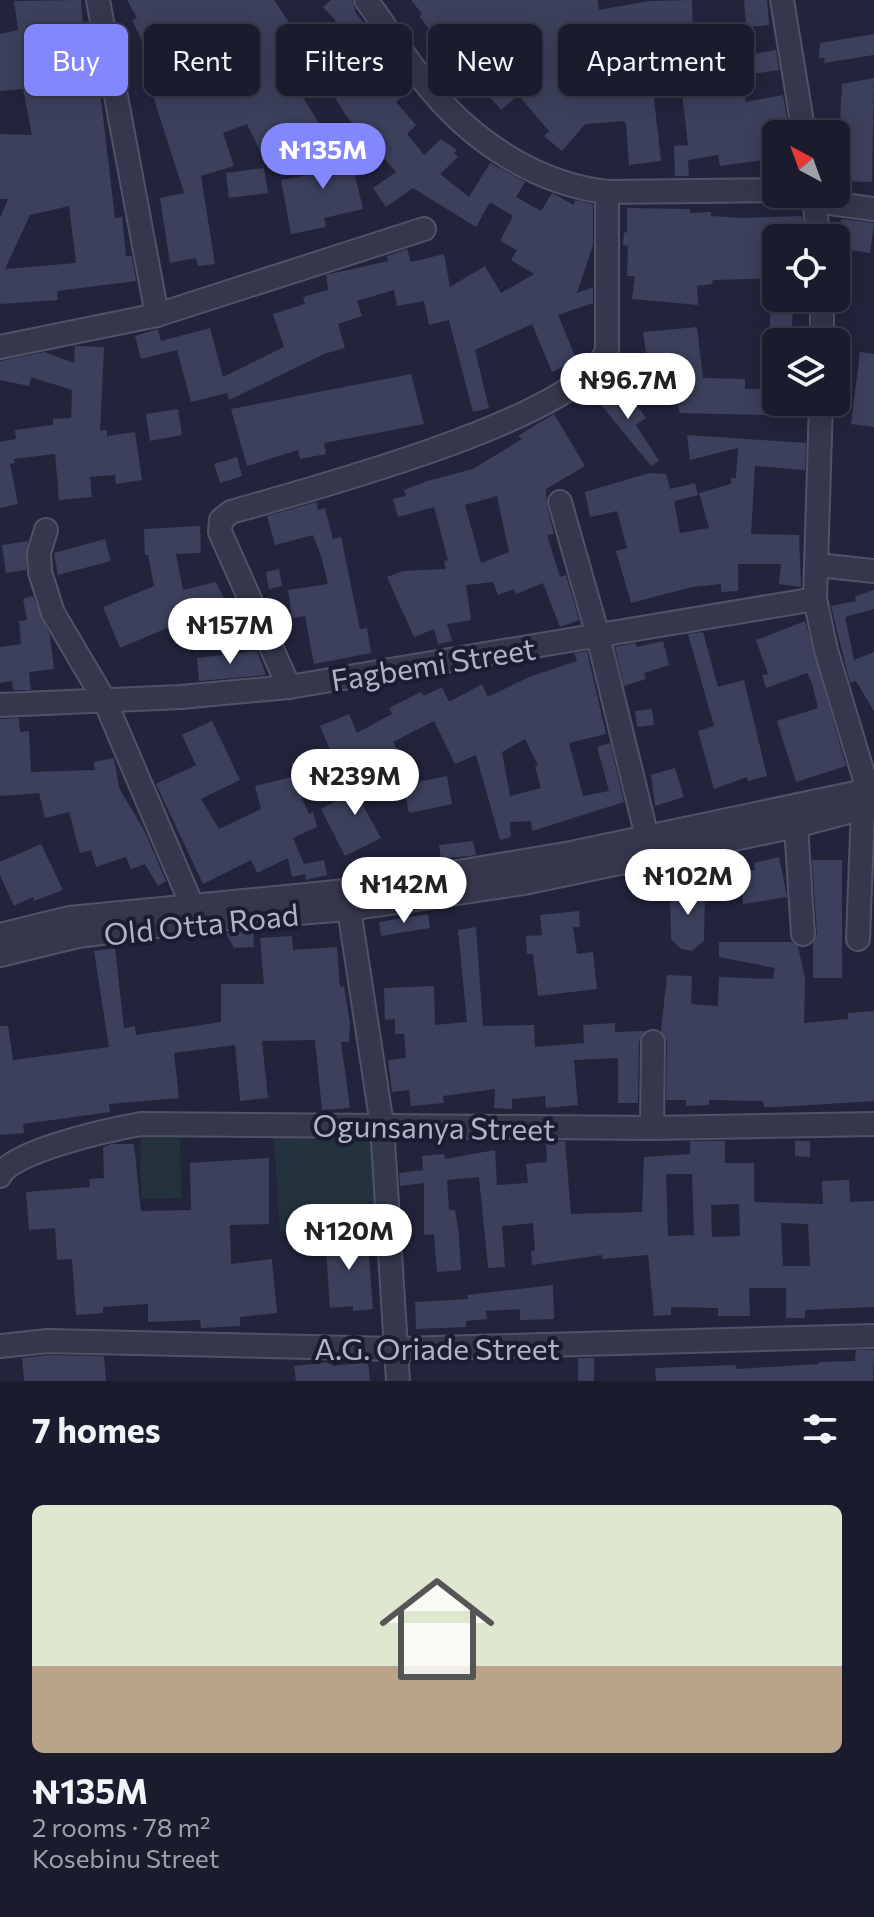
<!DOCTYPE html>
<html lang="en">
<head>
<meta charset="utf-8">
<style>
  body { margin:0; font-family:Commissioner,sans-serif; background:#232435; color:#f1f3f6; height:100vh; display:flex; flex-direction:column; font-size:30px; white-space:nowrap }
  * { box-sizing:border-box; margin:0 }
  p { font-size:26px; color:#9fa1aa }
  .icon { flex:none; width:44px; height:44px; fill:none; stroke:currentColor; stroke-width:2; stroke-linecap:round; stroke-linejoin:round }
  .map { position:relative; height:1381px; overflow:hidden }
  .drawer { display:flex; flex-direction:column; background:#1a1b2d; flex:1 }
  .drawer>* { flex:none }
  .guide { position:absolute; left:24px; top:24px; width:826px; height:72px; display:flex; gap:16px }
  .needle { width:52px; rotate:319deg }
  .fabs { position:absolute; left:762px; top:120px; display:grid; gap:16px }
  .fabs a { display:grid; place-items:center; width:88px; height:88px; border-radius:12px; background:#1a1b2d; box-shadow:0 4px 20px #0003,0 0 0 2px #383949; font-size:40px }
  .price { position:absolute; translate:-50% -68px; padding:0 18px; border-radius:28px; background:#fff; color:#222; font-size:26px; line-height:52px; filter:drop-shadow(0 2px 4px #0008) }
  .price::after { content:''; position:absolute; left:50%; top:48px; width:24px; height:18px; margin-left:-12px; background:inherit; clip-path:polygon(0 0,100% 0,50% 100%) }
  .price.on { background:#8288fb; color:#fff }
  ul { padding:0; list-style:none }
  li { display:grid; align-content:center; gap:16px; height:424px; padding:0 32px }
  li span { display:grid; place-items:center; height:248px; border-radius:12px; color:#555 }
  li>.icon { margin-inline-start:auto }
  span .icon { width:144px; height:144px; fill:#fffc; stroke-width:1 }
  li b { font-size:34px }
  h2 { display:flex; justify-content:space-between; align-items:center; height:96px; padding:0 32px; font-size:34px }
  .pill { padding:0 28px; border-radius:12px; background:#1a1b2d; box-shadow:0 4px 20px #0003,0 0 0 2px #383949; font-size:28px; line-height:72px }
  .pill.on { background:#8288fb; color:#fff }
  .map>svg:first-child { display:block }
  .green { fill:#24323d }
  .building { fill:#3d405c; fill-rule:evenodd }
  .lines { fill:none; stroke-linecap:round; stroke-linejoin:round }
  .minor-casing { stroke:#515267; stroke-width:26 }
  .minor { stroke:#35374c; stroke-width:22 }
  .labels { text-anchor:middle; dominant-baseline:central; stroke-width:8; stroke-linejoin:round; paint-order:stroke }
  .street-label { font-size:30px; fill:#b1b2c8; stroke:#1b1c31 }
</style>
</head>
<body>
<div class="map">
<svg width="874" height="1381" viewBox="0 0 874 1381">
  <rect width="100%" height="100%" fill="#22243c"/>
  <!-- green -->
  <g class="green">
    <polygon points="180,1119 181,1198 141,1199 140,1120"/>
    <polygon points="377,1131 382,1226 280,1232 274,1138"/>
  </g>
  <!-- building -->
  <g class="building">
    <path d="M81 0 85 56 46 62 50 88 99 83 115 218 122 217 126 256H132L136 281 57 291 58 300 0 304V218L8 199H0V134L32 135 23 89 0 91V34L18 30 14 1ZM69 206 76 263 5 269 30 215Z"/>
    <polygon points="127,0 274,0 304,45 336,21 323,7 331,0 352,0 356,13 384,50 381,52 411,88 396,102 416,125 407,134 424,155 441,139 457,150 454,153 458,157 440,174 469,197 490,163 525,182 516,197 541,211 552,193 574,205 575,200 593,204 593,245 577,293 593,287 593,303 558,315 577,361 552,372 532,324 475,350 489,408 473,412 449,320 429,325 424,301 397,306 394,290 357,301 362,316 338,324 345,348 324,354 229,400 227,393 191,402 177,350 141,359 135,336 158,329 161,341 210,328 223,377 284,347 273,314 305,304 303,297 328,290 326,275 388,261 387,256 407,249 411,262 444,254 450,287 485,266 501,293 534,274 511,260 517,250 500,241 513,216 490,202 476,227 413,188 386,207 373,188 396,172 347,117 334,96 338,93 309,58 301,63 285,44 275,51 318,122 262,155 247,124 223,133 234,166 201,176 215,264 198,266 196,258 170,263 160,198 184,193 154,99 157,97 143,63 151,60 132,20 137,18"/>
    <path d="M411 0H598L599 10 649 1 692 0 694 85H698L699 97 744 91 746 102 783 95 790 134H776V162L764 164 763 160 720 166 718 155 688 160 689 176H675L674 146 688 145 679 67 651 72 661 161 629 165 626 124 623 121 585 124 562 151 544 136 549 131 518 95 501 110 470 74 467 77 419 16 422 14ZM617 55 622 83 575 87 556 65Z"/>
    <polygon points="744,0 767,0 769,25 746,27"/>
    <polygon points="874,34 874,55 824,63 825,58 819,58 820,43"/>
    <polygon points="776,50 779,70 746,75 743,56"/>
    <polygon points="874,78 872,182 837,181 842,84"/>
    <polygon points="347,142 363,209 324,218 326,227 291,234 281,180 322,172 317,149"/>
    <polygon points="264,168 268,193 229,198 226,173"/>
    <polygon points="627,208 690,209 690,213 711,212 711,216 741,218 802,216 804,236 776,237 776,278 713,280 712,284 697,286 698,305 632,299 635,276 627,276 628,246 623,245 624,232 627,233"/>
    <polygon points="841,219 874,223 870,253 837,248"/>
    <polygon points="770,301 793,302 792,330 770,329"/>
    <polygon points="697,327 703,378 745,379 745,389 776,389 776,402 802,402 801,416 680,413 677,404 666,405 663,379 650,380 643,332"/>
    <polygon points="75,346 104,347 100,431 107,430 107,436 135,432 142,480 116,484 115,475 90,477 92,497 59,500 55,454 14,459 15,463 10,464 18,504 0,508 0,442 16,439 15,430 53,425 53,419 71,418 72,390 31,377 29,386 0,380 0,361 44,352 74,363"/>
    <polygon points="860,352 874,354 874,427 851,424"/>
    <polygon points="411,374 424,424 324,443 326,454 300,459 298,450 247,466 231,409"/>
    <polygon points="617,387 624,396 628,393 646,418 636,425 659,461 651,466 598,401"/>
    <polygon points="178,409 182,435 150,441 146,414"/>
    <path d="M554 414 585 466 546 489 547 506 554 534 547 535 560 577 566 575 579 620 560 627 543 583 516 594 514 589 498 595 493 582 466 585 471 620 447 624 452 641 438 644 434 629 414 637 387 577 403 571 446 569 444 561 448 560 434 507 398 517 393 499 406 496 404 490 427 481 473 469 522 439 518 436ZM497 496 509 552 481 563 465 505Z"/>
    <polygon points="687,435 806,443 805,470 755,466 751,534 799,535 801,587 779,584 781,564 738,564 738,591 721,592 721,584 692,587 631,603 616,551 627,548 617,511 590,517 585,492 649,473 666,474 670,489 695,483 698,495 674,501 680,533 709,528 699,493 731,484 731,478 736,478 738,448 690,460"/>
    <polygon points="237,457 242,476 220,483 214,464"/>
    <polygon points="316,502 318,510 325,508 333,539 341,537 360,629 367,628 371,653 314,664 305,616 292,618 288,590 328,584 321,556 313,535 275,545 267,516"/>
    <polygon points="200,526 201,553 176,554 183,590 216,582 236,624 181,647 172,626 120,648 103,607 154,586 148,555 145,555 144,529"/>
    <polygon points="105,539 111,561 58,575 54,553"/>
    <polygon points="28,541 26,570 6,573 2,545"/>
    <polygon points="279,569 282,586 269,589 266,572"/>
    <polygon points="874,590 874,609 845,617 854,660 874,652 874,711 856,681 850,683 831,606 856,601 855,596"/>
    <polygon points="33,596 50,636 54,669 29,672 31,690 13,690 12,681 0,683 0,647 21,644 19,621 27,620 23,599"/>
    <polygon points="805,621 846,766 796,782 777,721 818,708 812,683 807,673 766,688 762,675 768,674 756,640"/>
    <polygon points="703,632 718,687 744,680 767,776 748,781 747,777 714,789 698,731 714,726 688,634"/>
    <polygon points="663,641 669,665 644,673 646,679 624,686 615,647 635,643 637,647"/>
    <polygon points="257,651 266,675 199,681 197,658"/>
    <path d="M587 651 606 734 569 743 583 796 609 791 597 747 610 743 624 802 532 831 531 821 510 822 511 837 500 840 476 755 455 764 434 721 393 742 399 753 391 757 298 788 291 763 330 750 320 726 349 714 357 733 392 714 389 708 421 692 424 696 442 687 449 702 482 684 488 697 529 677 577 661 574 653ZM525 739 538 765 535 766 541 788 510 796 502 752Z"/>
    <polygon points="652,709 654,725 637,727 635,711"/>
    <polygon points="19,718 20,732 29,731 31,772 95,770 94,762 114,758 119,788 145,832 166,881 158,886 145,864 131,869 126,857 96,867 91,850 80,853 69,812 45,818 39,793 0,796 0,719"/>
    <polygon points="212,721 240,780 201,799 219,829 261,809 255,786 292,777 309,814 313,812 317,827 293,838 304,864 324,860 327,875 306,880 305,874 292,877 288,858 257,873 251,860 203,884 156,784 196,765 182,735"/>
    <polygon points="675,768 684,797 655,806 651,775"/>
    <polygon points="386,775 392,792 361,802 381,838 345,856 321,809"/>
    <polygon points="447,776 452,804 409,813 403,785"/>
    <polygon points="473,841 476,855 441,859 439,845"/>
    <polygon points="41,844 63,890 34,901 33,897 14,906 0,875 0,862"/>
    <polygon points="779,857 787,897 743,904 741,871 755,870 754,863"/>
    <polygon points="812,860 842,860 842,978 813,978 813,943 817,933"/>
    <polygon points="670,888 705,888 704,941 692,951 681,949 671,939"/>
    <polygon points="579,911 580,927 573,927 577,954 593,952 597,989 538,996 533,954 527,954 526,936 542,935 540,915"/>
    <polygon points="428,914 430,928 381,936 379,922"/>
    <polygon points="476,927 483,1026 534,1025 535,1047 584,1043 583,1025 615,1023 615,1032 645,1031 639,1042 638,1103 618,1103 618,1058 574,1060 578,1105 546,1108 545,1096 512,1099 512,1109 494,1108 495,1089 443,1096 444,1103 411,1106 409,1090 392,1092 388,1060 406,1058 404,1034 395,1034 395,1019 385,1020 384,988 434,986 435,1025 467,1022 458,930"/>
    <polygon points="253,930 254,947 234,948 226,933"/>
    <polygon points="292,936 293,950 337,947 340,987 344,986 350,1023 349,1042 341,1042 350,1108 322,1110 315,1040 262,1041 268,1098 240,1101 235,1045 174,1053 179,1098 109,1104 110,1112 23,1124 24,1133 0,1135 0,1026 8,1026 13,1060 109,1047 94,951 115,948 124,1028 135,1026 136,1035 221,1022 221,984 264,984 260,938"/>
    <polygon points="719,942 792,942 798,947 805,978 804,1023 848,1019 848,1013 874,1011 874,1101 777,1107 764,1107 763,1101 709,1100 709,1105 686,1106 686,1100 666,1100 667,1042 661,1031 667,975 692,976 691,1004 718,1006 719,977 773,979 775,968 719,957"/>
    <path d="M565 1141 571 1214 642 1212 644 1157 690 1154V1141H725V1163H754V1202L823 1204 822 1181 849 1180 850 1202 874 1201V1307L805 1310V1318H786V1288H749L750 1316H718V1308L671 1307V1315L654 1316 648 1255 602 1259V1255L532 1265 531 1251 535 1250 533 1223 502 1226 505 1267 488 1268 479 1177 447 1180 449 1210H455L459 1235 461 1270 437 1272 434 1234 424 1235V1183L400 1186 399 1173 423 1170 422 1156 444 1154 445 1159 495 1150 497 1185 528 1183 526 1164 547 1162 546 1142ZM666 1174H692L694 1235 668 1236ZM739 1204 740 1236 712 1237 711 1205ZM781 1223 808 1224 810 1266H783Z"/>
    <polygon points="795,1141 810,1141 810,1157 795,1156"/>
    <polygon points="112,1144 134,1144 141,1211 191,1210 190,1163 269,1158 269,1224 230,1225 231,1264 272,1259 277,1313 240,1317 240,1326 201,1328 200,1320 148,1322 148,1304 103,1307 103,1313 76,1315 72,1259 57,1260 55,1228 29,1230 26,1192 90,1187 89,1179 104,1178 103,1147"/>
    <polygon points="367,1232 373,1309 353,1311 353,1306 330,1308 325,1237"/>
    <polygon points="553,1285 554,1319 520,1320 520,1309 486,1311 487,1319 466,1321 466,1327 416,1329 415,1302 468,1299 467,1295"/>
    <polygon points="856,1350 874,1350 873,1381 656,1381 655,1368 736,1365 736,1369 819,1364 819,1362 855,1361"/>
    <polygon points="49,1355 104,1356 106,1381 24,1381 22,1358"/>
    <rect x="578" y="1358" width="16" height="23"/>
    <polygon points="331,1362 333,1366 368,1362 370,1381 296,1381 294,1366"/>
  </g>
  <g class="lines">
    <defs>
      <g id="minor">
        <polyline points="98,0 157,315"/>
        <path d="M366 0C388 29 407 62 431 90 475 143 538 184 607 192L776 190"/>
        <polyline points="782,0 804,134"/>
        <polyline points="814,194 818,238"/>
        <polyline points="815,201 874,209"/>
        <polyline points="822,298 822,342"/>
        <polyline points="0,347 157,315 424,229"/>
        <polyline points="821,402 815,599 826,650 868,790"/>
        <polyline points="560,502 598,636 647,837"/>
        <polyline points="46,530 39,553 40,572 53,613 105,701 191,903"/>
        <polyline points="817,565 874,571"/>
        <path d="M289 687 220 532 221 520 231 512C303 491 583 418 607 350V192"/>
        <polyline points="0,705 181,697 289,687 815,599"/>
        <polyline points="796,826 803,934"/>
        <polyline points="349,909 382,1125 398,1381"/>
        <polyline points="0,935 69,918 346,891 571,853 874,789"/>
        <polyline points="858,939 863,807"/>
        <polyline points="0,955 78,936 194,921 349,909 524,883 796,826 874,805"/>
        <polyline points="652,1128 653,1042"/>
        <path d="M0 1176C10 1151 113 1129 141 1124L652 1128 874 1124"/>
        <polyline points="0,1346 48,1341 396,1349 874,1336"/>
      </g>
    </defs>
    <!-- minor casing -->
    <use href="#minor" class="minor-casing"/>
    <!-- minor -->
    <use href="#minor" class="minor"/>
  </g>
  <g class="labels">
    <!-- street labels -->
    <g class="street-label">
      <text transform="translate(433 663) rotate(-9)">Fagbemi Street</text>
      <text transform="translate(201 923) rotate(-6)">Old Otta Road</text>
      <text transform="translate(434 1126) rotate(1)">Ogunsanya Street</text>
      <text x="437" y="1347">A.G. Oriade Street</text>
    </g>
  </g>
</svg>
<div class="fabs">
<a><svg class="needle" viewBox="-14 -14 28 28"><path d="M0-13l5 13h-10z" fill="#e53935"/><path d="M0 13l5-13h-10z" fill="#9fa1aa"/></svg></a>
<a><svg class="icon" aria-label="locate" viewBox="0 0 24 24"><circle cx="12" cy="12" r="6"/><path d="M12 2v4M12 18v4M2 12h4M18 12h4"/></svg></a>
<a><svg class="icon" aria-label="layers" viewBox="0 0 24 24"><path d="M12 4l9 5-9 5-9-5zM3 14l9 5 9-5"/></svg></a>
</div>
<b class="price on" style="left:323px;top:191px">₦135M</b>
<b class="price" style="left:628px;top:421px">₦96.7M</b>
<b class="price" style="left:230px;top:666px">₦157M</b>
<b class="price" style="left:355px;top:817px">₦239M</b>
<b class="price" style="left:688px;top:917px">₦102M</b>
<b class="price" style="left:404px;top:925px">₦142M</b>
<b class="price" style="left:349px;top:1272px">₦120M</b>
<div class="guide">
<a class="pill on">Buy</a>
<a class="pill">Rent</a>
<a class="pill">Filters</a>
<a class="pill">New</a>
<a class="pill">Apartment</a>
</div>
</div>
<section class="drawer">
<h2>7 homes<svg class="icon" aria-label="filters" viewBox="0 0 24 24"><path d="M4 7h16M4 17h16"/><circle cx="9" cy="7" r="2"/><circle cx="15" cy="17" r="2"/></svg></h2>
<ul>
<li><span style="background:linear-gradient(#dfe7d0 65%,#b9a48a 0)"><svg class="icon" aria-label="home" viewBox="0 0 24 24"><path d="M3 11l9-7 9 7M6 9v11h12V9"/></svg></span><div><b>₦135M</b><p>2 rooms · 78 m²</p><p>Kosebinu Street</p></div></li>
</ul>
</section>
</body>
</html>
